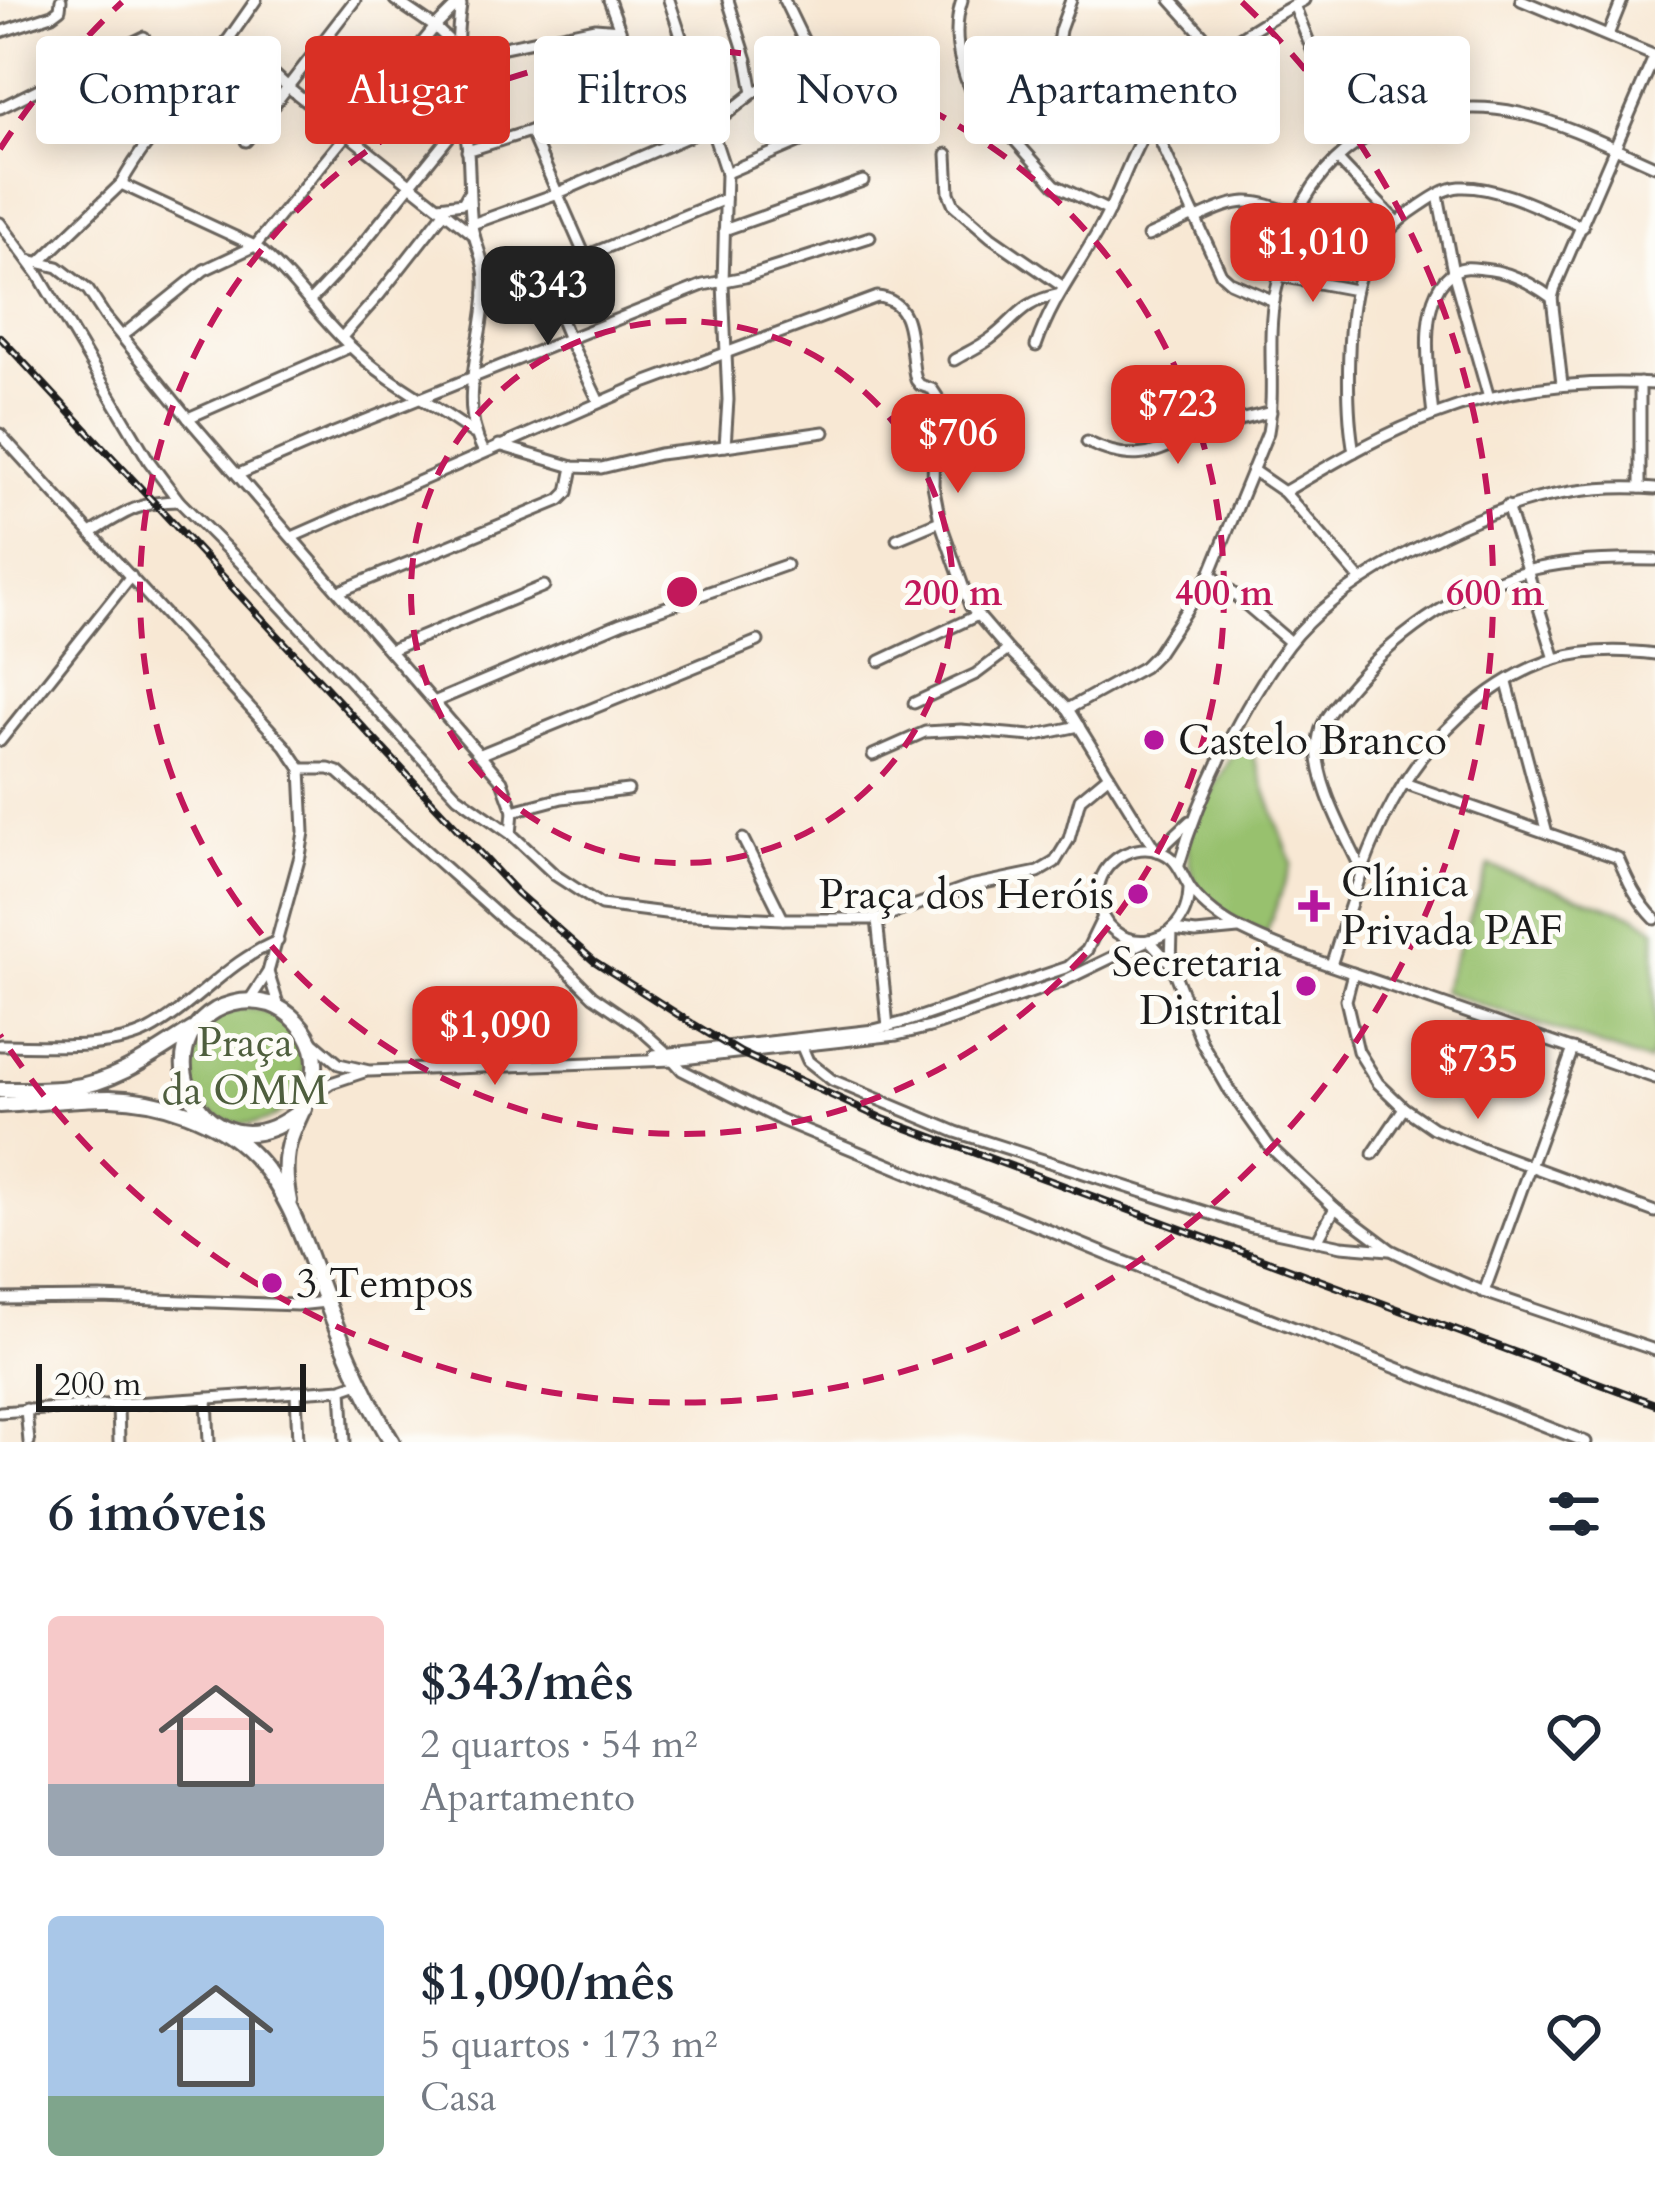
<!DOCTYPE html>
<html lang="pt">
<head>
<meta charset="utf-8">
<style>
  body { margin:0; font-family:Cardo,serif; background:#f6f6f7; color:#1f2937; height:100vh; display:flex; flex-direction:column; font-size:45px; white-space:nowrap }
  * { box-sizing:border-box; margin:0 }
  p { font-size:39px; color:#747a83 }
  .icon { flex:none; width:66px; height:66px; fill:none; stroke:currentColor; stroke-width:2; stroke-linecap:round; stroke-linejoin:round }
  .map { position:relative; height:1442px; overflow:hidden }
  .panel { display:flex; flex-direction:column; background:#fff; flex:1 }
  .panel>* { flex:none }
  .banner { position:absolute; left:36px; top:36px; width:1584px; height:108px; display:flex; gap:24px }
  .scale { position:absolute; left:36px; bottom:30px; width:270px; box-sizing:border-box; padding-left:12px; border:6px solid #1c1c1c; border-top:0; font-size:33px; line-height:42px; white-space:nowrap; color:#1c1c1c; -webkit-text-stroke:9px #fdfcf7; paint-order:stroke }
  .price { position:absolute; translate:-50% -102px; padding:0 27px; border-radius:24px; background:#d93025; color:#fff; font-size:39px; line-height:78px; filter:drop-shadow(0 3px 6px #0008) }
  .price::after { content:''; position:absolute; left:50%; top:72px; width:36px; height:27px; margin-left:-18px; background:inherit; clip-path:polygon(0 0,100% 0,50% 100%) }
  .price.current { background:#222; color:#fff }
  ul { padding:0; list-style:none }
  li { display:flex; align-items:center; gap:36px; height:300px; padding:0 48px }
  li span { display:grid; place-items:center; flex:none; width:336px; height:240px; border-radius:12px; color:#555 }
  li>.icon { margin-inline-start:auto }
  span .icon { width:144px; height:144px; fill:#fffc; stroke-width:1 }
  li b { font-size:51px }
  h2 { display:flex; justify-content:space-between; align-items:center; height:144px; padding:0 48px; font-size:51px }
  .chip { padding:0 42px; border-radius:12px; background:#fff; box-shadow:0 6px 30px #0003; font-size:42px; line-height:108px }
  .chip.current { background:#d93025; color:#fff }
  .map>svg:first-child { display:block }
  .green { fill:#98c16e; stroke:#5a6e45; stroke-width:3 }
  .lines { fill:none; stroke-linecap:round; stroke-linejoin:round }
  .minor-casing { stroke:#69635c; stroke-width:15 }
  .highway-casing { stroke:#69635c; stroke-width:20 }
  .minor { stroke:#fff; stroke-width:9 }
  .highway { stroke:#fff; stroke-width:14 }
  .rail-casing { stroke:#1c1c1c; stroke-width:8 }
  .rail { stroke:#fdfcf7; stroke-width:3; stroke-dasharray:9; stroke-linecap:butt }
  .ring { fill:none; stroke:#c2185b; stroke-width:6; stroke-dasharray:21 15 }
  .poi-dot { fill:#b5179e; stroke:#fdfcf7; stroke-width:4.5 }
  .labels { text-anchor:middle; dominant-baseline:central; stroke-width:10; stroke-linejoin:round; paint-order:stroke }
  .poi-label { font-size:42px; fill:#1c1c1c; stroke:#fdfcf7; text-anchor:start }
  .park-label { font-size:42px; fill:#4e5e3d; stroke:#fdfcf7 }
  .centre { fill:#c2185b; stroke:#fdfcf7; stroke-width:6 }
  .ring-label { font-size:36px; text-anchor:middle; font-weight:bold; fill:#c2185b; stroke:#fdfcf7; stroke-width:10; stroke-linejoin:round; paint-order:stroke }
</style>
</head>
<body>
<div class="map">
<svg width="1655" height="1442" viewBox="0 0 1655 1442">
  <rect width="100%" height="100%" fill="#fdfcf7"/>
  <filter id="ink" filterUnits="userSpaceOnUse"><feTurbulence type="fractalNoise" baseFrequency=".00833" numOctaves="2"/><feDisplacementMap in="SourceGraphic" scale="24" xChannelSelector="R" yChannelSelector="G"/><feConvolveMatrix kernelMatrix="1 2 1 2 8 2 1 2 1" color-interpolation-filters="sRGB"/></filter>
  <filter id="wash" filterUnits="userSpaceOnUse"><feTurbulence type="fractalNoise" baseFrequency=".004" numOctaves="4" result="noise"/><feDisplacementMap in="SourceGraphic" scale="48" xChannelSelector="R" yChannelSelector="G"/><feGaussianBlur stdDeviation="2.7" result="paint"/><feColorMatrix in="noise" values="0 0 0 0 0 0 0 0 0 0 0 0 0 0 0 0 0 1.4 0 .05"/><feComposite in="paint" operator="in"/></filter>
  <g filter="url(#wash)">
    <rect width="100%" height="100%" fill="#f8e8d4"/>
    <!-- green -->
    <g class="green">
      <polygon points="1244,729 1292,864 1266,934 1220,914 1196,886 1189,862 1187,840 1190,828 1228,763"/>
      <polygon points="1489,866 1637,916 1655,929 1655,1042 1648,1062 1442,991"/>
      <circle cx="246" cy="1066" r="58"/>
    </g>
  </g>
  <g filter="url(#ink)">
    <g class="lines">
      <defs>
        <g id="minor">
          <polyline points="256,0 228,40 252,54 288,87 474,235"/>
          <polyline points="395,0 435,27 456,47 471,54 595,28 620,30 635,89 530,131 467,151"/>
          <polyline points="609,0 620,30"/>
          <polyline points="784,0 816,66"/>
          <path d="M962 0C952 31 958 60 970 90L1055 185 1109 211"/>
          <polyline points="1171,0 1219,53"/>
          <polyline points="1521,0 1655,56"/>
          <path d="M461 5C452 58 462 100 468 152 470 177 469 202 472 226 475 245 485 260 485 280 487 337 454 398 484 452"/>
          <polyline points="1294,5 1351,147"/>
          <polyline points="0,32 52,15 60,9 61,0"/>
          <polyline points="1608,35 1622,0"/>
          <polyline points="1055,62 1060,30 1071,0"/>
          <path d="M1090 82C1090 85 1087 101 1088 104 1094 120 1129 127 1144 133"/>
          <polyline points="635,89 692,71"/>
          <polyline points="753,93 793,74 856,49"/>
          <polyline points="0,108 144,37"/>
          <polyline points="1152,123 1221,274 1230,282 1274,301"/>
          <polyline points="530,131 585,256"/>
          <polyline points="246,141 355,0"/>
          <polyline points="947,154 949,193 954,205 991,237 1062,286"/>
          <polyline points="1338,160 1396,221"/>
          <polyline points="726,173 858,116"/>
          <path d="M121 184 255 246C292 275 317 316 351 347 387 382 433 404 473 433"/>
          <polyline points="1438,195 1453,272 1489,398"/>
          <polyline points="439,206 463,203 468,194"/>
          <path d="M1195 219C1242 197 1250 197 1297 215"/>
          <polyline points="0,223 38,274 149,461 179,501 240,562 457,796 511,834"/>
          <polyline points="472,224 558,193 710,127 753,93 747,60 728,0"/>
          <polyline points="724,230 863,181"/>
          <polyline points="1148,236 1194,215"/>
          <polyline points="29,260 58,267 88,290 105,316 188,418 502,781 513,811 511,834 555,875 601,905 673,914 783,919 877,919 970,886 1038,872 1055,862 1069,839 1080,799 1109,775"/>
          <path d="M40 262 121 184C150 131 195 90 228 40"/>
          <polyline points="542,274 569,339 599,402"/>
          <polyline points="1280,276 1355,290"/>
          <polyline points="485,293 542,274 725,199"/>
          <polyline points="310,301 356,252 462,121"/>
          <polyline points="123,335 204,270 255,246 435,27 461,1"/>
          <polyline points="342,337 380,294 445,211"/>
          <path d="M1036 346C1053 297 1077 270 1101 226 1118 196 1127 163 1144 134 1178 74 1244 31 1304 0"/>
          <path d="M954 360C966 353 979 347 990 339 1016 320 1021 302 1057 295"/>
          <polyline points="1562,384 1552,298 1555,287 1655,55"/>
          <path d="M1433 415C1429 377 1415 293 1455 271 1464 266 1474 268 1483 269 1509 271 1532 283 1552 298"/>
          <polyline points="188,418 350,347"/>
          <polyline points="0,434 286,747 301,769 304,832 300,856 268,972 249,1001"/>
          <path d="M1087 442C1146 470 1161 446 1215 427 1233 421 1253 417 1271 412"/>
          <polyline points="499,445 573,467 601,468 659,454 725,446 728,400 723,283 726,173 669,0"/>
          <polyline points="725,446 824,432"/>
          <path d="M1354 452C1346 409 1345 306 1363 268 1374 244 1396 221 1418 207 1430 199 1445 188 1460 187 1498 185 1548 212 1583 227"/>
          <polyline points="1252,470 1284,492 1360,579"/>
          <polyline points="239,474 334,433 703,285 745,277 870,237"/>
          <polyline points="1640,488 1640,383"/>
          <path d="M1284 492C1332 464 1381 434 1434 415 1504 388 1580 380 1655 384"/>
          <polyline points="1507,506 1555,659"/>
          <path d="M91 533C124 513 140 501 179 501"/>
          <path d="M292 537 647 382 877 297C918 301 907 349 916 380L920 385 932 389 940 401 934 436 933 485 940 521 970 606 1008 650 1068 709 1156 851"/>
          <polyline points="897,539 940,521"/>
          <polyline points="340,591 560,500 568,492 573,467"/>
          <path d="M1290 642 1210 574 1268 432C1276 387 1266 339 1275 295 1281 270 1287 240 1297 216 1333 131 1433 94 1519 113 1565 123 1612 147 1655 166"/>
          <polyline points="390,650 544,586"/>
          <polyline points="880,661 978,615"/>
          <polyline points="1507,683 1547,833"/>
          <polyline points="434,702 621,623 786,565"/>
          <polyline points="914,703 976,674 1008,650"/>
          <polyline points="1068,709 1144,667 1157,654 1210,574"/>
          <polyline points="0,741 131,576"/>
          <polyline points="481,754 758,641"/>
          <polyline points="873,755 925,732 961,730 1032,736 1079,726"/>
          <polyline points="301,769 329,769 338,772 506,922 553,956 593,996 637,1026 667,1053"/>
          <path d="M1404 783 1618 858C1628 881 1637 901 1655 919"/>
          <polyline points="513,811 562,798 628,790"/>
          <polyline points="743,839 783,919"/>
          <polyline points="1158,851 1190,821"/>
          <path d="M1179 865C1200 792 1242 706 1288 645 1316 609 1356 582 1395 560 1477 513 1558 481 1655 489"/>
          <path d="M1362 871C1346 836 1313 780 1318 741 1320 722 1333 708 1344 694 1390 639 1457 590 1526 571 1567 560 1613 559 1655 560"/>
          <path d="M1189 888C1188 955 1104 957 1098 899 1095 866 1128 842 1158 851 1180 858 1181 876 1192 891 1203 906 1226 923 1242 930 1291 954 1345 970 1396 988 1482 1018 1569 1048 1655 1078"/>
          <polyline points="877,919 888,1027"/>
          <polyline points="1174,930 1196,933 1238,929"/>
          <polyline points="1149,940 1171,964 1202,1043 1228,1088 1269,1146 1335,1208 1391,1250 1430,1269 1484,1292 1655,1350"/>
          <polyline points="1171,964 1172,931"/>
          <path d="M1331 965C1349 910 1365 853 1393 802 1426 741 1487 680 1555 659 1586 650 1623 650 1655 654"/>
          <polyline points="268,972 279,1007"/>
          <polyline points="1353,973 1346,1000 1358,1051 1378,1083 1404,1108 1433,1128 1481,1148 1655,1212"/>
          <polyline points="311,1040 339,1064 369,1071 673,1060 897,1035 930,1027 1059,983 1146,941"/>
          <path d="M0 1045C43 1045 109 1051 148 1031 195 1006 227 961 278 941"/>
          <polyline points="802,1047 808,1061 832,1080 956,1132 1252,1227 1342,1246 1389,1250"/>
          <polyline points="654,1055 874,1030 905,1022 1068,967 1087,950 1103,917"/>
          <polyline points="673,1060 682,1070 781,1120 1113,1257 1586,1442"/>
          <polyline points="309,1098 331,1083 364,1072"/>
          <polyline points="1373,1154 1404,1108"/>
          <polyline points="1317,1241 1335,1208"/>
          <polyline points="1484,1292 1573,1049"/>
          <polyline points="0,1299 100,1298 297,1305 326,1302"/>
          <polyline points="342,1389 345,1442"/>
          <polyline points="296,1392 298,1442"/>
          <polyline points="207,1398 209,1442"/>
          <polyline points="118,1405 119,1442"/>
          <polyline points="26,1409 29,1442"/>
          <polyline points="0,1412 342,1389 359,1383"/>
        </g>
        <g id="highway">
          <path d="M0 1090C23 1090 46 1091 69 1088 115 1083 154 1054 192 1030"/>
          <path d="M0 1105C36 1103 74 1098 110 1098 161 1099 217 1118 252 1154 291 1192 307 1252 326 1301 345 1350 365 1397 392 1442"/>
          <path d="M289 1201C285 1181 283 1158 291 1137 301 1108 322 1082 313 1049 307 1029 290 1011 270 1004 252 999 233 1001 216 1010 147 1050 200 1157 272 1128 283 1124 293 1116 304 1109"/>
        </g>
      </defs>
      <!-- minor casing -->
      <use href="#minor" class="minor-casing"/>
      <!-- highway casing -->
      <use href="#highway" class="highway-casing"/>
      <!-- minor -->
      <use href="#minor" class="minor"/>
      <!-- highway -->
      <use href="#highway" class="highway"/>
      <defs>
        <polyline id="rail" points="0,337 517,893 594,961 693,1024 741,1053 883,1119 1655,1404"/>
      </defs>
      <!-- rail casing -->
      <use href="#rail" class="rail-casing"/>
      <!-- rail -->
      <use href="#rail" class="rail"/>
    </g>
  </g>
  <!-- distance rings -->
  <g class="ring">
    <circle cx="682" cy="592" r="271"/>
    <circle cx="682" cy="592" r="542"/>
    <path d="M0 149A813 813 0 0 1 122 2M1242 2A813 813 0 1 1 0 1035"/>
  </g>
  <!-- markers -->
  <g class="poi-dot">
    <circle cx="1154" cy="740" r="12"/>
    <circle cx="1138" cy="894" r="12"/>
    <path d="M1308 888h12v12h12v12h-12v12h-12v-12h-12v-12h12z"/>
    <circle cx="1306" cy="986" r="12"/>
    <circle cx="272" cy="1283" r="12"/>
  </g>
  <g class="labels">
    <!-- poi labels -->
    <g class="poi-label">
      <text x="1178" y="740">Castelo Branco</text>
      <text x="1341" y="882">Clínica<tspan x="1341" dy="48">Privada PAF</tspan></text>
      <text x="1114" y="894" text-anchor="end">Praça dos Heróis</text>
      <text x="1282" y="962" text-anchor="end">Secretaria<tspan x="1282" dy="48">Distrital</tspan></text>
      <text x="296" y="1283">3 Tempos</text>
    </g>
    <!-- park labels -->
    <g class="park-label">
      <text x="245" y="1042">Praça<tspan x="245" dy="48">da OMM</tspan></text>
    </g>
  </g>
  <circle cx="682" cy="592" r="18" class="centre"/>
  <g class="ring-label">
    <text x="953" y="605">200 m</text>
    <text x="1224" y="605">400 m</text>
    <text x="1495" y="605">600 m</text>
  </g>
</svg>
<div class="scale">200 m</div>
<b class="price" style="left:1313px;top:305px">$1,010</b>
<b class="price current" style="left:548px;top:348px">$343</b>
<b class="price" style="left:1178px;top:467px">$723</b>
<b class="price" style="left:958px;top:496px">$706</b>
<b class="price" style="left:495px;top:1088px">$1,090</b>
<b class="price" style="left:1478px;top:1122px">$735</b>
<div class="banner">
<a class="chip">Comprar</a>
<a class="chip current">Alugar</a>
<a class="chip">Filtros</a>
<a class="chip">Novo</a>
<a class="chip">Apartamento</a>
<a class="chip">Casa</a>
</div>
</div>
<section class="panel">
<h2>6 imóveis<svg class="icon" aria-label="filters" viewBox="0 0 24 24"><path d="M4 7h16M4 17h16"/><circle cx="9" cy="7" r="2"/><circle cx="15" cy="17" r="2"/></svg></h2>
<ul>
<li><span style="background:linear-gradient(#f6c9c9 70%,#9aa5b1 0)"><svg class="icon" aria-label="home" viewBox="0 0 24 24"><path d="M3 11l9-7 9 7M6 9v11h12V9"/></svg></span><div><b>$343/mês</b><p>2 quartos · 54 m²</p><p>Apartamento</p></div><svg class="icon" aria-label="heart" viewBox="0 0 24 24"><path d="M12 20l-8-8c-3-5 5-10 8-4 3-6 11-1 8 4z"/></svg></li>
<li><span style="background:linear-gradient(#a9c7e8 75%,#7fa58c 0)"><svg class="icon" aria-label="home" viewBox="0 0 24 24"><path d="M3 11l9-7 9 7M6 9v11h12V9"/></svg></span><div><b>$1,090/mês</b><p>5 quartos · 173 m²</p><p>Casa</p></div><svg class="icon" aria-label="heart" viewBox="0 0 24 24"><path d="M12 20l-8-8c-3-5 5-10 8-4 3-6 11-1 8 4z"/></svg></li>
</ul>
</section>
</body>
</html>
